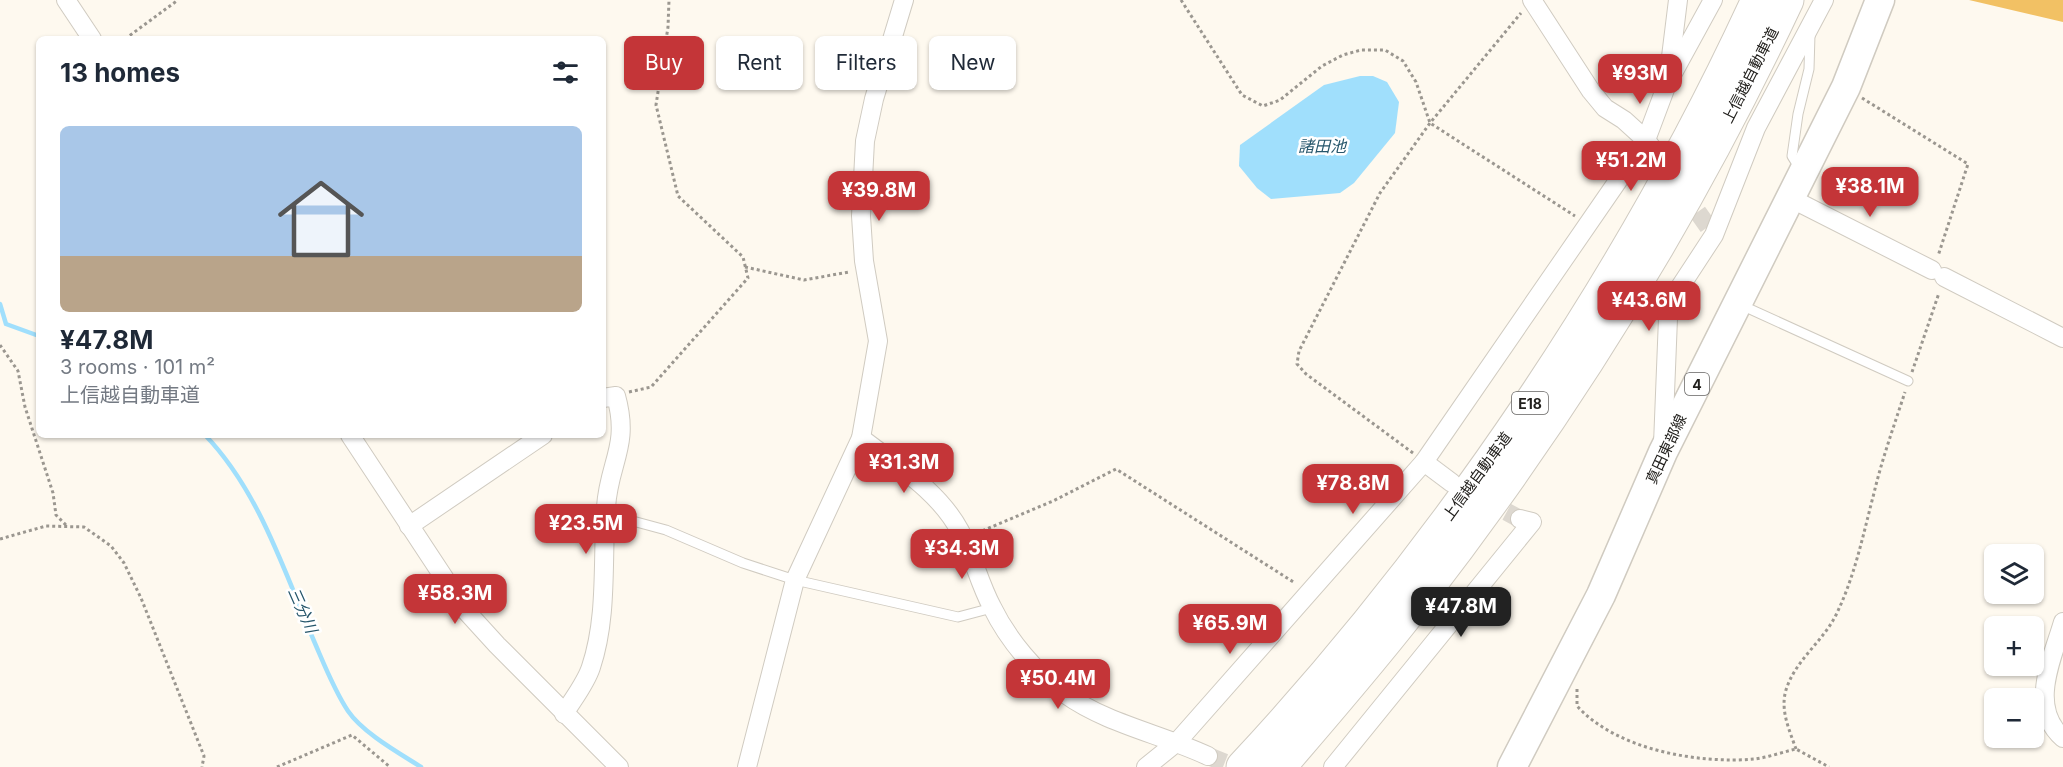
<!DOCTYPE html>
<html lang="en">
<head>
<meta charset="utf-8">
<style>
  body { margin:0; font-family:Inter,"Noto Sans JP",sans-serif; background:#f6f6f7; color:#1f2937; height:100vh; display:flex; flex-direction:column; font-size:22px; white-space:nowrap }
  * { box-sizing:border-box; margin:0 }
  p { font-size:20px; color:#747a83 }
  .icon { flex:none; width:33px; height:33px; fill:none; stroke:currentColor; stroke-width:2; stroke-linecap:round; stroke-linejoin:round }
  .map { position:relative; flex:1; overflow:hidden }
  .side { position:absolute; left:36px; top:36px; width:570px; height:402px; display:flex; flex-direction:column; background:#fff; border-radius:9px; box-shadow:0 2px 4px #0004 }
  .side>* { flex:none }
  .guide { position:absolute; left:624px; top:36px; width:570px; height:54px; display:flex; gap:12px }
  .fabs { position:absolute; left:1984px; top:544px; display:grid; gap:12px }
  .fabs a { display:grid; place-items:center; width:60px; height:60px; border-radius:9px; background:#fff; box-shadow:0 2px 4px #0004; font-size:30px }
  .price { position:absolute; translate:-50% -51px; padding:0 14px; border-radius:12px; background:#c43538; color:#fff; font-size:20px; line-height:39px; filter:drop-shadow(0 2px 3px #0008) }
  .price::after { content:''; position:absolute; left:50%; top:36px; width:18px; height:14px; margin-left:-9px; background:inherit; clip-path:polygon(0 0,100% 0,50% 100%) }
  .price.selected { background:#222; color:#fff }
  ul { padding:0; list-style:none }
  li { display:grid; align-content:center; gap:12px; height:318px; padding:0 24px }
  li span { display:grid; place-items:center; height:186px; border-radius:9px; color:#555 }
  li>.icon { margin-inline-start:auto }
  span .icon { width:108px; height:108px; fill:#fffc; stroke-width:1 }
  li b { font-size:26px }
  h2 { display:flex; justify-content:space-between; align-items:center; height:72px; padding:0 24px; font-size:26px }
  .pill { padding:0 21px; border-radius:9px; background:#fff; box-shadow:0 2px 4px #0004; font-size:21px; line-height:54px }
  .pill.selected { background:#c43538; color:#fff }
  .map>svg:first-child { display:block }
  .forest { fill:#f2c164 }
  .water { fill:#a0dffc }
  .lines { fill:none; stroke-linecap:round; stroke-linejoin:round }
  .stream { stroke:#a0dffc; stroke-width:4.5 }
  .minor-tunnel { stroke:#ddd8d0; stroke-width:18; stroke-dasharray:18 9; stroke-linecap:butt }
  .service-casing { stroke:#d0cbc1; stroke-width:11 }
  .minor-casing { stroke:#d0cbc1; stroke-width:20 }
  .primary-casing { stroke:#d0cbc1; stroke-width:31 }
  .motorway-casing { stroke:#d0cbc1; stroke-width:35 }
  .path { stroke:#9b9790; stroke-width:3; stroke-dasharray:3 3; stroke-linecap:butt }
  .service { stroke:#fff; stroke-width:9 }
  .minor { stroke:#fff; stroke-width:18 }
  .primary { stroke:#fff; stroke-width:28 }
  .motorway { stroke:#fff; stroke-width:33 }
  .labels { text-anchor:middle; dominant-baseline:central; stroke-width:5; stroke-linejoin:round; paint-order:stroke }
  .shield { fill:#fff; stroke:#646361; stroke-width:1.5 }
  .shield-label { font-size:14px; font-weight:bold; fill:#22201d }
  .street-label { font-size:15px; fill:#22201d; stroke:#fff }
  .water-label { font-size:16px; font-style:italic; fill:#26566b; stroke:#fff }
</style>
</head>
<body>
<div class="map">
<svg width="2063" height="767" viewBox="0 0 2063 767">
  <rect width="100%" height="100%" fill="#fef9ef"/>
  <!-- forest -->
  <polygon class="forest" points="1969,0 2063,0 2063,22"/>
  <!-- water -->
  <polygon class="water" points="1360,76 1373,76 1387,82 1399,102 1395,133 1354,183 1340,193 1271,199 1257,188 1239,166 1240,145 1324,85"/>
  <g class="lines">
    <!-- stream -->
    <g class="stream">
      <polyline points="0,304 6,324 39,336"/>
      <path d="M205 435C259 491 284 571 314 641 324 664 334 690 348 711 363 733 399 753 421 767"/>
    </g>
    <!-- minor-tunnel -->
    <g class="minor-tunnel">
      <polyline points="1682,190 1714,235"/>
      <polyline points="1483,499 1520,519"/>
      <polyline points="1208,756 1236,767"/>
    </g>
    <defs>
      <g id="service">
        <polyline points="1800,169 1792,156 1798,114 1809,69 1810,34"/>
        <polyline points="1741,305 1908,381"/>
        <polyline points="607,505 629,520 666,530 743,563 795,580 958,617 992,608"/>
      </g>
      <g id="minor">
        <polyline points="66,0 92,39"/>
        <polyline points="1532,0 1591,91 1605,108 1624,120 1646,140 1662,161"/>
        <polyline points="1669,73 1678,0"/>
        <polyline points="1790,198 1932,270"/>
        <polyline points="1944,277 2063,338"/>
        <polyline points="350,435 466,611 497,645 619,767"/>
        <path d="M861 438C897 466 938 490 960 531 973 555 979 583 992 607 1008 640 1036 673 1065 694 1107 724 1161 734 1208 756"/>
        <polyline points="1663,444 1668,318 1678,290 1714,235 1756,128 1824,0"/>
        <polyline points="1424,462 1452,483"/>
        <polyline points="409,526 543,435"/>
        <path d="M2063 622C2052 660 2028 707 2063 738"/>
        <path d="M564 714C573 699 586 683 591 667 608 616 602 560 606 507 609 462 630 446 616 396L603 398"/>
        <polyline points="747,767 795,580 861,438 878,341 864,261 861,216 865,141 874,99 904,0"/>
        <polyline points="1146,767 1177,742 1424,462 1646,140 1667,84 1713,0"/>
        <polyline points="1333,767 1532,522 1520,519"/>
      </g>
      <polyline id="primary" points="1512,767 1601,595 1663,452 1846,87 1880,0"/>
      <g id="motorway">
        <path d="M1243 767C1449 546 1632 274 1758 0"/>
        <path d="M1279 767C1327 711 1376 655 1421 596 1564 411 1688 211 1787 0"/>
      </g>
    </defs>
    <!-- service casing -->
    <use href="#service" class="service-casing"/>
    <!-- minor casing -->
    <use href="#minor" class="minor-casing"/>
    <!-- primary casing -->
    <use href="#primary" class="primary-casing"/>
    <!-- motorway casing -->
    <use href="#motorway" class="motorway-casing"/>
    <!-- path -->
    <g class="path">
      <polyline points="1181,0 1242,95 1263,106 1280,100 1322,66 1343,55 1361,50 1385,50 1403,61 1416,82 1430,123 1575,216"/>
      <polyline points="125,39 178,0"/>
      <polyline points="1862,98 1968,164 1938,256"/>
      <polyline points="745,267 804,280 849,272"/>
      <polyline points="0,345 18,371 25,407 53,493 56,515 68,527"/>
      <polyline points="1912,372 1939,293"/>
      <polyline points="629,392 651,387 748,278 743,257 678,196 656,105 668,27 669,0"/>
      <polyline points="1413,453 1306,374 1297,364 1299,351 1380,193 1430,123 1521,13"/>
      <polyline points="977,533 1053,501 1116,469 1295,583"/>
      <polyline points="0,539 46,526 84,527 111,546 124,563 141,598 204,756 202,767"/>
      <path d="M1577 689V706C1617 750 1698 764 1755 759 1769 757 1783 752 1796 749L1829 767"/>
      <path d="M1796 749C1789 729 1779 708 1787 687 1797 659 1823 641 1836 615 1855 576 1863 535 1874 493 1882 459 1894 426 1905 392"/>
      <polyline points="277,767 352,735 390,767"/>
    </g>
    <!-- service -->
    <use href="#service" class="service"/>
    <!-- minor -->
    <use href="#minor" class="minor"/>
    <!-- primary -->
    <use href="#primary" class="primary"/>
    <!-- motorway -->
    <use href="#motorway" class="motorway"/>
  </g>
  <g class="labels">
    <!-- shield labels -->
    <g class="shield">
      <rect x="1685" y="373" width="24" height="22" rx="4.5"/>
      <rect x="1512" y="392" width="36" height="22" rx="4.5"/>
    </g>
    <g class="shield-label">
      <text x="1697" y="384">4</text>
      <text x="1530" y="403">E18</text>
    </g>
    <!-- street labels -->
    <g class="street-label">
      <text transform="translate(1750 75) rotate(-63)">上信越自動車道</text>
      <text transform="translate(1666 449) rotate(-65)">真田東部線</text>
      <text transform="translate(1477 476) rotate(-54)">上信越自動車道</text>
    </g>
    <!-- water labels -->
    <g class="water-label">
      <text x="1322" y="146">諸田池</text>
      <text transform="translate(303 610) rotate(66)">三分川</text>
    </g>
  </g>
</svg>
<div class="fabs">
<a><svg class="icon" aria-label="layers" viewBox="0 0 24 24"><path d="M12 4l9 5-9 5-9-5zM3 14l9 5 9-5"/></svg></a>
<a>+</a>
<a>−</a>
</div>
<b class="price" style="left:1640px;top:105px">¥93M</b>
<b class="price" style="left:1631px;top:192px">¥51.2M</b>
<b class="price" style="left:1870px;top:218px">¥38.1M</b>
<b class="price" style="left:879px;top:222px">¥39.8M</b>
<b class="price" style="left:1649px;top:332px">¥43.6M</b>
<b class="price" style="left:904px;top:494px">¥31.3M</b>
<b class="price" style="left:1353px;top:515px">¥78.8M</b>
<b class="price" style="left:586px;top:555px">¥23.5M</b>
<b class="price" style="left:962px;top:580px">¥34.3M</b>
<b class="price" style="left:455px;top:625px">¥58.3M</b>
<b class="price selected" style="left:1461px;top:638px">¥47.8M</b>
<b class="price" style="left:1230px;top:655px">¥65.9M</b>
<b class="price" style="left:1058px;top:710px">¥50.4M</b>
<div class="guide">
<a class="pill selected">Buy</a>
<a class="pill">Rent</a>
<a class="pill">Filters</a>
<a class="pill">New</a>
</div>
<section class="side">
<h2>13 homes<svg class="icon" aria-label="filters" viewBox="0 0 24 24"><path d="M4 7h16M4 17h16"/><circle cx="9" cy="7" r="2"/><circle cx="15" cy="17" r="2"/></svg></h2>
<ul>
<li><span style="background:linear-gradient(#a9c7e8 70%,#b9a48a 0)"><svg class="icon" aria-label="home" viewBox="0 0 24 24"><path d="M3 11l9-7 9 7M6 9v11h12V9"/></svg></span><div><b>¥47.8M</b><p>3 rooms · 101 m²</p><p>上信越自動車道</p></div></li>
</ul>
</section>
</div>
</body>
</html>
